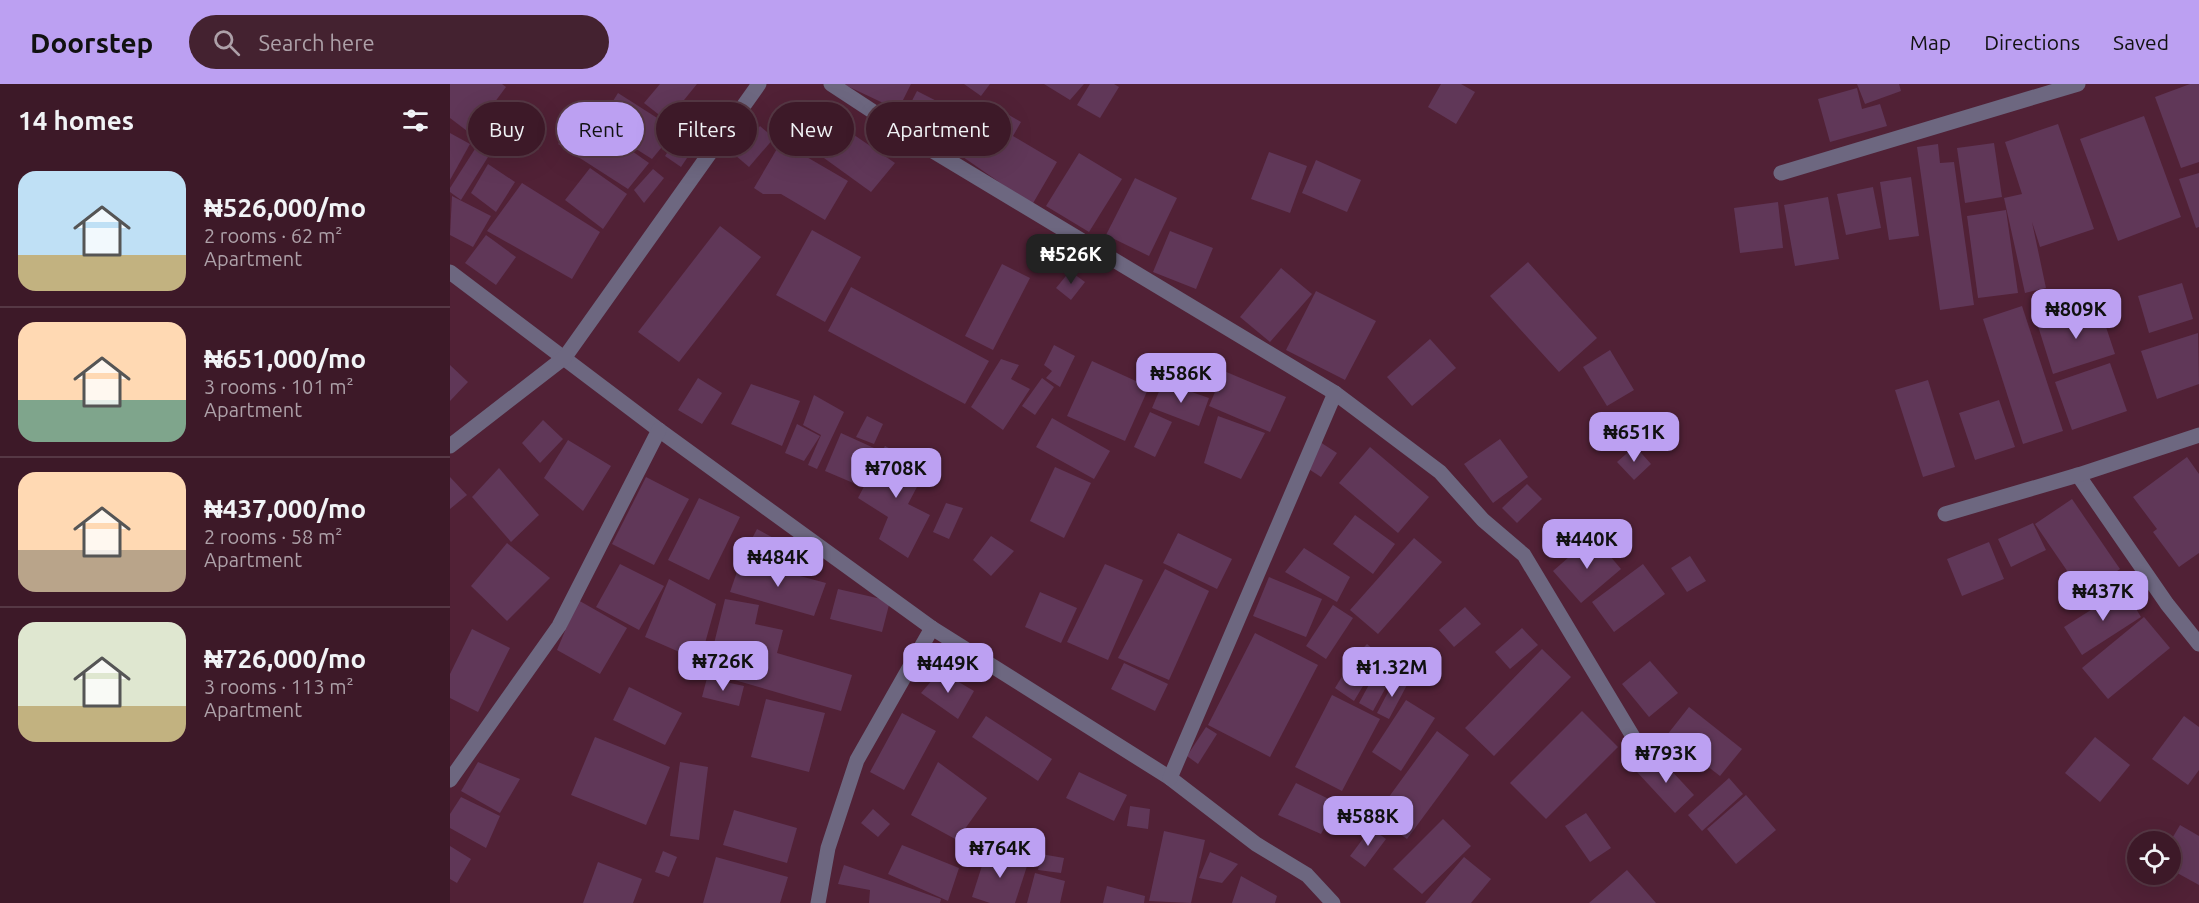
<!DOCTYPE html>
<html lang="en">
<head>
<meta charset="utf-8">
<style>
  body { margin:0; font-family:Ubuntu,sans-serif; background:#442230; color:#f1f3f6; height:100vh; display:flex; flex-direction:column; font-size:22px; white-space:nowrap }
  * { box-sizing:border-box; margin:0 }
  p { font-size:20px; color:#ada0a8 }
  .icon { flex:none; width:33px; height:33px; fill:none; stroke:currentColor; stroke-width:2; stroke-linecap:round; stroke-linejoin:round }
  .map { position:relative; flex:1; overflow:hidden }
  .sheet { display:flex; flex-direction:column; background:#3d1928; width:450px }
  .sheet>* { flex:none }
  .guide { position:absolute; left:18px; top:18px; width:570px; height:54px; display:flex; gap:12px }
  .tools { position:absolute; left:1677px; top:747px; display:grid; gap:12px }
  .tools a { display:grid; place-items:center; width:54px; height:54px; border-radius:50%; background:#3d1928; box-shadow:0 6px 24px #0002,0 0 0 2px #563845; font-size:30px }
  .price { position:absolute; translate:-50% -51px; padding:0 14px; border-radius:12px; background:#bca0f2; color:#111; font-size:20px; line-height:39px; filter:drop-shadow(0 2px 3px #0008) }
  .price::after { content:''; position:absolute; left:50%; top:36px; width:18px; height:14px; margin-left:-9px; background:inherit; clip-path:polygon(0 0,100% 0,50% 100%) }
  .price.on { background:#222; color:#fff }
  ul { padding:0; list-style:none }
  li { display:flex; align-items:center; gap:18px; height:150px; padding:0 18px }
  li+li { border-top:2px solid #563845 }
  li span { display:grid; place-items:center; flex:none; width:168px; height:120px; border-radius:18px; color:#555 }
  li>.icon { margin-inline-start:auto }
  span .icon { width:72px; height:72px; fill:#fffc; stroke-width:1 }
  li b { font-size:26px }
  h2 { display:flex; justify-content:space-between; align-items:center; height:72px; padding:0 18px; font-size:26px }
  .pill { padding:0 21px; border-radius:27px; background:#3d1928; box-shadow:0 6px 24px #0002,0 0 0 2px #563845; font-size:21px; line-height:54px }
  .pill.on { background:#bca0f2; color:#111 }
  header { display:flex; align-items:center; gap:36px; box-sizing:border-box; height:84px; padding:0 30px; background:#bca0f2; color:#111 }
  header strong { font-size:28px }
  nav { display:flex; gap:33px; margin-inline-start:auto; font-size:21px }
  .search { width:420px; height:54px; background:#442230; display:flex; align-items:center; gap:15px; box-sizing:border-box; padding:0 21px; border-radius:33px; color:#ada0a8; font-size:22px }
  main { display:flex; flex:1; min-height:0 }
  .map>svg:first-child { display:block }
  .building { fill:#603758 }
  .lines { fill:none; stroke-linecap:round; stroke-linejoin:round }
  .minor { stroke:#6d6780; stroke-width:15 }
</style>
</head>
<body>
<header>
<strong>Doorstep</strong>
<div class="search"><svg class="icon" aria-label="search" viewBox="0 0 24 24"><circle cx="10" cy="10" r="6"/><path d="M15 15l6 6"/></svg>Search here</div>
<nav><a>Map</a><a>Directions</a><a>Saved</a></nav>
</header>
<main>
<section class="sheet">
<h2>14 homes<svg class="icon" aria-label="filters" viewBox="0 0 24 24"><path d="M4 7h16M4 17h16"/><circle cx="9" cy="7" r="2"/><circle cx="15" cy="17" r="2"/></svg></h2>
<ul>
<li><span style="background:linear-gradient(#bfe0f5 70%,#c2b280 0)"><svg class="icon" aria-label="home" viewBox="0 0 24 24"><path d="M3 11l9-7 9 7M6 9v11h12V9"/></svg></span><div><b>₦526,000/mo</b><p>2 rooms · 62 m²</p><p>Apartment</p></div></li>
<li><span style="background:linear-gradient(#ffd9b3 65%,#7fa58c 0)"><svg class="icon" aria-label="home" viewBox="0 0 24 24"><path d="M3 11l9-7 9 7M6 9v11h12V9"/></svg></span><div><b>₦651,000/mo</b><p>3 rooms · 101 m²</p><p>Apartment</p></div></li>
<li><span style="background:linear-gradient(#ffd9b3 65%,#b9a48a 0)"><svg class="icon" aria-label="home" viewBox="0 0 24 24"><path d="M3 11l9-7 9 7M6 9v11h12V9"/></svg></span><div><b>₦437,000/mo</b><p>2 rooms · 58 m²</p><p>Apartment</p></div></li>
<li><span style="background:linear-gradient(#dfe7d0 70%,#c2b280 0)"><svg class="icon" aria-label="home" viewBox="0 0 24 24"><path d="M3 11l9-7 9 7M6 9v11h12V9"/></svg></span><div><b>₦726,000/mo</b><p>3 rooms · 113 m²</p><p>Apartment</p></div></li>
</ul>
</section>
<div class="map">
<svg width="1749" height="819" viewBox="0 0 1749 819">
  <rect width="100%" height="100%" fill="#512136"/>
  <!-- building -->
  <g class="building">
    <polygon points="0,0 52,0 56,3 21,50 0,34"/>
    <polygon points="210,0 247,0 217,37 194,19"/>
    <polygon points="393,0 461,0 448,26"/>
    <polygon points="514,0 540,0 531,12"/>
    <polygon points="594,0 634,0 620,16"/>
    <polygon points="640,0 664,0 669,3 650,34 627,21"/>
    <polygon points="991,0 1011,0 1025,8 1006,40 978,23"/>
    <polygon points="1407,0 1449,0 1451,7 1415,20"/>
    <polygon points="1740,0 1749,0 1749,78 1731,84 1705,13"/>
    <polygon points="1407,4 1412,25 1430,20 1437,42 1380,58 1368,15"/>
    <polygon points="467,7 524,36 508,67 451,38"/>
    <polygon points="168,9 226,46 202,75 148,41"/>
    <polygon points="359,20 445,79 421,108 338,48"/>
    <polygon points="540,20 571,38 563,52 607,78 582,121 513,73"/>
    <polygon points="132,32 199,79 178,105 108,60"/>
    <polygon points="1694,32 1731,133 1668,157 1630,55"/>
    <polygon points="1608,40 1644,145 1590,163 1582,138 1596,204 1575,209 1554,114 1572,110 1555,58"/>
    <polygon points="310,42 324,54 299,83 285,71"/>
    <polygon points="0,49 20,60 0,96"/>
    <polygon points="229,51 245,62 231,83 215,72"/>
    <polygon points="331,58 398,97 375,136 331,110 313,110 304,104"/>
    <polygon points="1544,59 1552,113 1515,119 1507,64"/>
    <polygon points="1488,60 1490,79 1504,78 1524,221 1490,226 1467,63"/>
    <polygon points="25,65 38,73 11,116 0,108 0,104"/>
    <polygon points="819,68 857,82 840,129 801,115"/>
    <polygon points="629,69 672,95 639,148 596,122"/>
    <polygon points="866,76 911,96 897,128 852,109"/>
    <polygon points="38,80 65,98 46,128 21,109"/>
    <polygon points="140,84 177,110 153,145 115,116"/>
    <polygon points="203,85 214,94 194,119 184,106"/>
    <polygon points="1749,89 1749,143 1746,144 1729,95"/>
    <polygon points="1461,93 1469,152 1439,156 1430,98"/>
    <polygon points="685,94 727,114 699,172 656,151"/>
    <polygon points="72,99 150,148 122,195 37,147"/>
    <polygon points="1423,103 1431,144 1396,151 1387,110"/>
    <polygon points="2,112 41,132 23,163 0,151"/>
    <polygon points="1378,113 1389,175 1345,182 1334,121"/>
    <polygon points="1328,118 1333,164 1290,169 1284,124"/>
    <polygon points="1556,126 1568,209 1528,214 1517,132"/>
    <polygon points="270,142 311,173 229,278 188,248"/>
    <polygon points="362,146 411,173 375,238 326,211"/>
    <polygon points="720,147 763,164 746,205 703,188"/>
    <polygon points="36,151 66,173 46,201 15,179"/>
    <polygon points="1078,178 1147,254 1109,288 1040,212"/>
    <polygon points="552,180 580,194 543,266 515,252"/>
    <polygon points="831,184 862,210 820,258 790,233"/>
    <polygon points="620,187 635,198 621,216 606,204"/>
    <polygon points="1732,199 1743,235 1699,249 1688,212"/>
    <polygon points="401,203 539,277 515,320 378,247"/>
    <polygon points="866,207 926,237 895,296 836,266"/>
    <polygon points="1572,222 1613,347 1573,360 1533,235"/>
    <polygon points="1649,222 1665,270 1603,290 1588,242"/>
    <polygon points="1748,249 1749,300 1707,315 1691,267"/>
    <polygon points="980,255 1006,284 962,322 937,293"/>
    <polygon points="604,261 625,272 610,303 596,294 602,287 594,281"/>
    <polygon points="1160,266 1184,306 1157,322 1133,283"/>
    <polygon points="551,275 569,281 561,295 580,305 553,346 521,323"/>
    <polygon points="642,277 699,303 675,357 617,332"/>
    <polygon points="1660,279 1677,327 1622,346 1605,298"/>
    <polygon points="0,281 18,298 0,317"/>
    <polygon points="774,287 836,313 820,348 759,322"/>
    <polygon points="248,294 272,309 252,340 228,326"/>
    <polygon points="592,294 604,303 585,331 572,322"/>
    <polygon points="1478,296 1505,383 1473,393 1445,306"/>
    <polygon points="713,298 759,314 749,342 702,324"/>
    <polygon points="301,300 350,317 332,362 281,340"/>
    <polygon points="364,311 394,328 367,385 358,381 371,351 353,341"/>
    <polygon points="1549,316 1565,363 1525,376 1509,329"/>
    <polygon points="700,328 722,338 705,373 684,363"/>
    <polygon points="417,332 433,340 424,360 406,353"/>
    <polygon points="768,332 815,349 791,395 754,379"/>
    <polygon points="602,334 660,367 644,395 586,363"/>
    <polygon points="93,336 113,355 90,379 72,359"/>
    <polygon points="347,340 370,352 354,377 335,369"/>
    <polygon points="391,349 424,364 408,401 375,387"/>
    <polygon points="1050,355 1078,393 1043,419 1014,380"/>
    <polygon points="118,356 161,382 133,427 94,394"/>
    <polygon points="870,358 887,369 871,393 854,382"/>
    <polygon points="435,362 477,384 458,420 480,431 458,474 429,455 438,433 408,414"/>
    <polygon points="1185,362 1201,380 1184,396 1167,378"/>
    <polygon points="920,363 979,413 948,449 889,399"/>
    <polygon points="1737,373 1749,390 1749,469 1729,483 1703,448 1707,445 1683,413"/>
    <polygon points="605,383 641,399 614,454 580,437"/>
    <polygon points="49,384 89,431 61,458 22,413"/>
    <polygon points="0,393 17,411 0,425"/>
    <polygon points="196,393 239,415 204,481 162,460"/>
    <polygon points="1077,400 1092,415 1067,439 1052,424"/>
    <polygon points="249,414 290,433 259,496 218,476"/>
    <polygon points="1622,415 1670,485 1633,510 1585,440"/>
    <polygon points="496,419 513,424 499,455 483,448"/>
    <polygon points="905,431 945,460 923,490 883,460"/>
    <polygon points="1583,439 1596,466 1561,483 1548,455"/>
    <polygon points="307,445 342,464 332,483 295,468"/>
    <polygon points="728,449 782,475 767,505 713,479"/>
    <polygon points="541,452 564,467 541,492 523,476"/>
    <polygon points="1143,452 1171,485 1131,519 1103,487"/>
    <polygon points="964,454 992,478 928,550 900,526"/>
    <polygon points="1539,458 1554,495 1512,512 1497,475"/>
    <polygon points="57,459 100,494 57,537 21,502"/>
    <polygon points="854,464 900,493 887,518 835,488"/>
    <polygon points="1240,472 1256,497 1237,508 1221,484"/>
    <polygon points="291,476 376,499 364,532 280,508"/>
    <polygon points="170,480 214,502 189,546 146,523"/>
    <polygon points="655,480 693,496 658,576 617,558"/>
    <polygon points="1193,480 1215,510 1164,548 1142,518"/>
    <polygon points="715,485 759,507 719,596 668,574"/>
    <polygon points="819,493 872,515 856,553 803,532"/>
    <polygon points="219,495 266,520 250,577 195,553"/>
    <polygon points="388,505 440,517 432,548 380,535"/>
    <polygon points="1674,505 1691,533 1632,571 1614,543"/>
    <polygon points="590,508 627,524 611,559 575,543"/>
    <polygon points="275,515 309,521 305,540 333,546 327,569 402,591 391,627 257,588"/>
    <polygon points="128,516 177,544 150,590 107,566"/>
    <polygon points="883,521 903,534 876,575 856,562"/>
    <polygon points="1015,523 1031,540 1004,563 989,546"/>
    <polygon points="1694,533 1720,564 1658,615 1632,584"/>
    <polygon points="1072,544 1088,561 1060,585 1045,568"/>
    <polygon points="22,545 60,564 28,628 0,614 0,590"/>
    <polygon points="805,549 868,581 820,673 758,641"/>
    <polygon points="917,560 931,572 904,617 885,604 902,576"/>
    <polygon points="1092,565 1121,593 1044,672 1015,644"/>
    <polygon points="933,575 947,583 923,627 909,619"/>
    <polygon points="1200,577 1228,609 1199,633 1172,600"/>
    <polygon points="674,579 718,600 705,627 661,605"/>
    <polygon points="490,587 524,607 508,635 471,609"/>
    <polygon points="946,593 958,599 939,635 927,629"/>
    <polygon points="257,594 294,602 289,622 252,613"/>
    <polygon points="179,603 232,629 215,661 163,636"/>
    <polygon points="882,611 930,635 892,707 845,683"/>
    <polygon points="316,615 375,629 359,688 301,673"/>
    <polygon points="956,616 985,634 951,687 922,668"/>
    <polygon points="1239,623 1292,665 1270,692 1217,651"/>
    <polygon points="1132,627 1168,663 1096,735 1060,699"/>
    <polygon points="452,629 486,647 454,706 420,688"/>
    <polygon points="536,632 602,675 588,697 522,653"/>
    <polygon points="1734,632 1749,643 1749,686 1738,701 1702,675"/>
    <polygon points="756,643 767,650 748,680 737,672"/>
    <polygon points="987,647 1019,671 957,755 925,732"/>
    <polygon points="145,653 220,683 196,741 121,711"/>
    <polygon points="1645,653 1680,681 1650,718 1615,689"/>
    <polygon points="1206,670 1244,711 1225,729 1187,688"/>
    <polygon points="28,678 70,695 50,729 11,707"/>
    <polygon points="230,678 258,683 249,756 220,752"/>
    <polygon points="488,678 537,714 507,756 461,731"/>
    <polygon points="629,688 677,711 664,737 616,714"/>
    <polygon points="1279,694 1293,710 1252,747 1238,731"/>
    <polygon points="846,699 887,719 871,750 828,731"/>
    <polygon points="1296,711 1326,746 1286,780 1257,745"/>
    <polygon points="11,713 50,732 36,764 0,744 0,730"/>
    <polygon points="680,722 700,725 698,745 677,742"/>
    <polygon points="423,725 440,740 428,753 411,739"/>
    <polygon points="284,726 347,744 337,779 273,761"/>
    <polygon points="1136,729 1161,764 1140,778 1115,742"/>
    <polygon points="993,735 1021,762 972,810 943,785"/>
    <polygon points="1730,741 1749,752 1749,801 1720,785 1720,758"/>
    <polygon points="921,744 936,755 915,783 900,772"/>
    <polygon points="714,747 755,756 741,819 699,817"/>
    <polygon points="452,761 509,784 498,817 438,790"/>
    <polygon points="0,762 21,775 7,799 0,795"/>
    <polygon points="537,766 578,779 565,819 540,819 522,813"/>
    <polygon points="213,767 227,773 219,793 205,788"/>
    <polygon points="760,768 788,780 772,799 749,794"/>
    <polygon points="591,770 614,774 611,789 588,786"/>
    <polygon points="266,773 338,793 330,819 253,819"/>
    <polygon points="1014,773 1041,795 1021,819 975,819"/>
    <polygon points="148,778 192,795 183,819 133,819"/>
    <polygon points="394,781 491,815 490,819 419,819 420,806 388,800"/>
    <polygon points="1177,786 1206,819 1139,819"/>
    <polygon points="585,789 615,797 610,819 577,819"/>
    <polygon points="791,792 827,812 825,819 782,819"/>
    <polygon points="657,802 695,812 694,819 653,819"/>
  </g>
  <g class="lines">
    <!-- minor -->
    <g class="minor">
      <polyline points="381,0 483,67 885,309 990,388 1033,436 1074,471 1194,671"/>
      <polyline points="1331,89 1628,0"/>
      <polyline points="0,188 209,346 482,544 720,694 806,760 857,791 883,819"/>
      <polyline points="0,362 115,273 309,0"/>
      <polyline points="1628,391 1717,520 1749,560"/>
      <polyline points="1495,430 1628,391 1749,351"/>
      <polyline points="720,694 885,309"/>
      <polyline points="0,696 109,542 209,346"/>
      <polyline points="368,819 378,764 407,676 482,544"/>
    </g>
  </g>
</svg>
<div class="tools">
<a><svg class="icon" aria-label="locate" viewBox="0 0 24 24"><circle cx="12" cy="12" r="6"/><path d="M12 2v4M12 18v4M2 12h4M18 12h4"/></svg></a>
</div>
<b class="price on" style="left:621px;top:201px">₦526K</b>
<b class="price" style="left:1626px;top:256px">₦809K</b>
<b class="price" style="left:731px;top:320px">₦586K</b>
<b class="price" style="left:1184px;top:379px">₦651K</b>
<b class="price" style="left:446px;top:415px">₦708K</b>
<b class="price" style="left:1137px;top:486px">₦440K</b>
<b class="price" style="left:328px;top:504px">₦484K</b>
<b class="price" style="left:1653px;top:538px">₦437K</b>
<b class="price" style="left:273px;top:608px">₦726K</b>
<b class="price" style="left:498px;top:610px">₦449K</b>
<b class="price" style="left:942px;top:614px">₦1.32M</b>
<b class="price" style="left:1216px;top:700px">₦793K</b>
<b class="price" style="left:918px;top:763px">₦588K</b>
<b class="price" style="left:550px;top:795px">₦764K</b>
<div class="guide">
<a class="pill">Buy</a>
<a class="pill on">Rent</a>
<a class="pill">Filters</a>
<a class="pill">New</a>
<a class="pill">Apartment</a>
</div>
</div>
</main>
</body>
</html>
